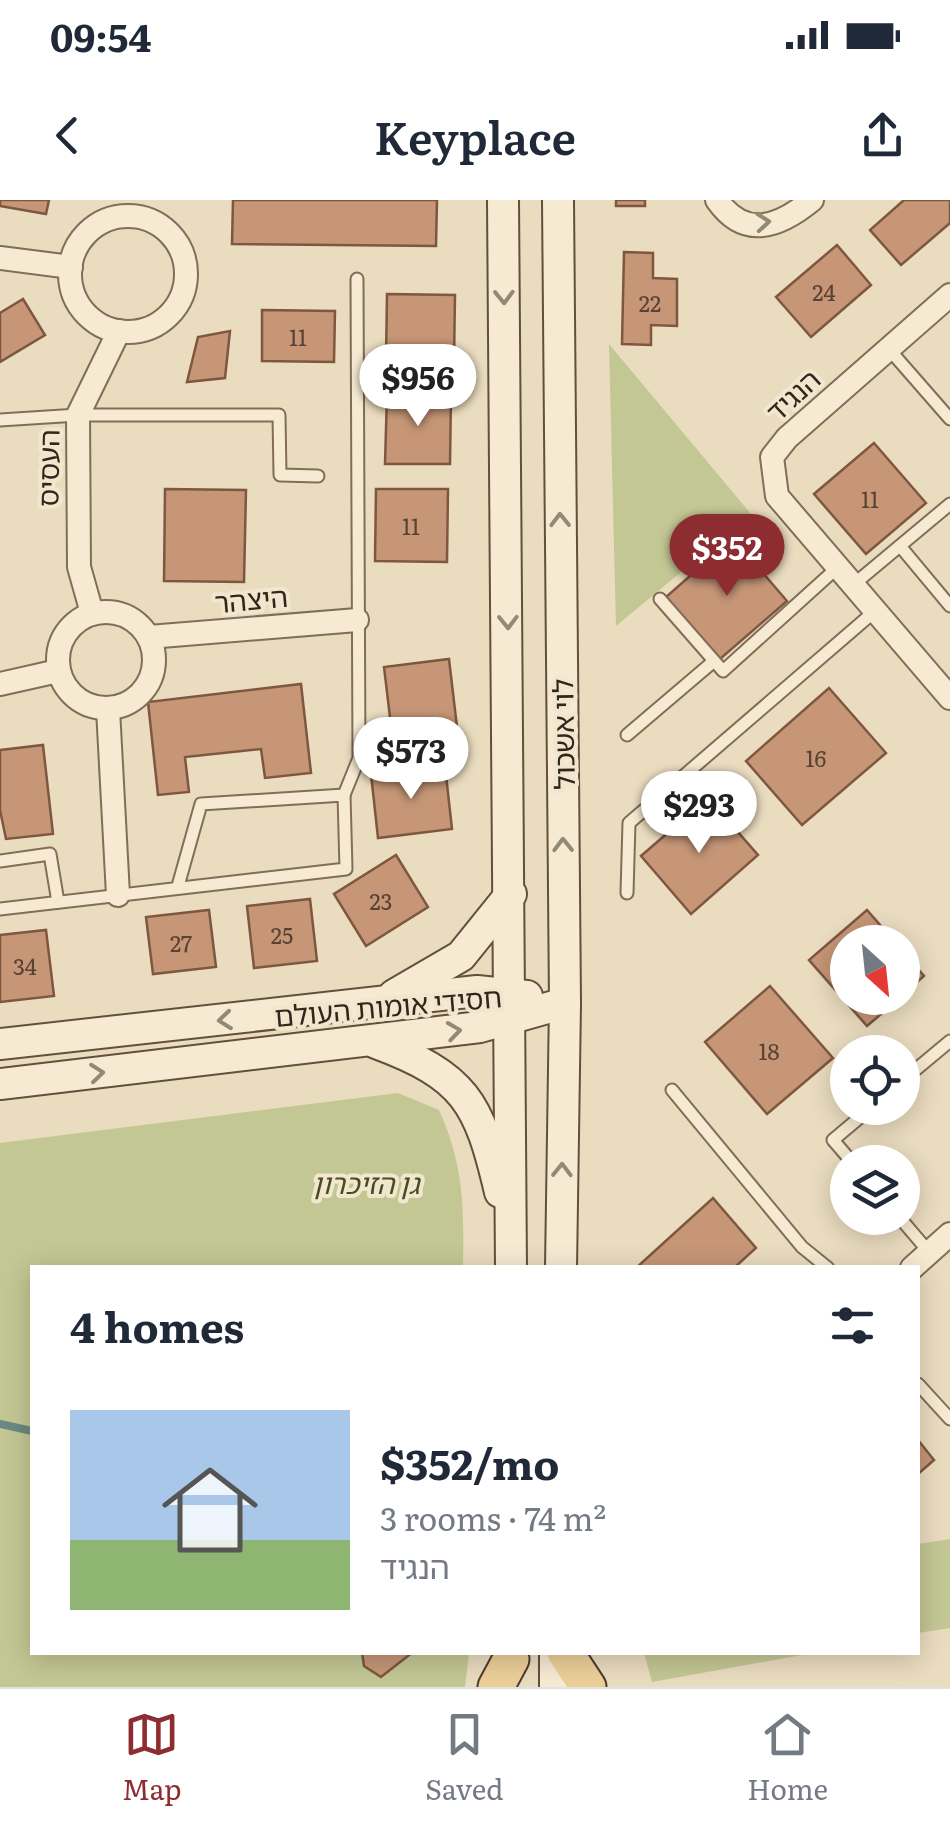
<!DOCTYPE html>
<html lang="en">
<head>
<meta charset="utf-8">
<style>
  body { margin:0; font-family:Literata,"Noto Sans Hebrew",serif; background:#f2f2f3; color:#1f2937; height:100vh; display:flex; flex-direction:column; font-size:38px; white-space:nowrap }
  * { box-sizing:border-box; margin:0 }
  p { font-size:32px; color:#747a83 }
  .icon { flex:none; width:55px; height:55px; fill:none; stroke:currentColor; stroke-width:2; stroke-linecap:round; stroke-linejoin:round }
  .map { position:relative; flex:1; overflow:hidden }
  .details { position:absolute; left:30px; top:1065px; width:890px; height:390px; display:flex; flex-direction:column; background:#fff; border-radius:0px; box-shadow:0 5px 25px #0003 }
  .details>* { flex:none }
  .needle { width:65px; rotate:153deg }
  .controls { position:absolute; left:830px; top:725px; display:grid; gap:20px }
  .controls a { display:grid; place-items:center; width:90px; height:90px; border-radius:50%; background:#fff; box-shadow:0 5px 25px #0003; font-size:50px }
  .price { position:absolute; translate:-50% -85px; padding:0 22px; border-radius:35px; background:#fff; color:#222; font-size:32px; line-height:65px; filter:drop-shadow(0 2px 5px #0008) }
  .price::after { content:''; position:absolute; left:50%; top:60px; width:30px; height:22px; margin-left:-15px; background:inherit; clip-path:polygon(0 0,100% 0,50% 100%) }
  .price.current { background:#8d2d31; color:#fff }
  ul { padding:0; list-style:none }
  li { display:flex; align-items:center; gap:30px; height:250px; padding:0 40px }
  li span { display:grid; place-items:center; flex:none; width:280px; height:200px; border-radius:0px; color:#555 }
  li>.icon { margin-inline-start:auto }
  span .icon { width:120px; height:120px; fill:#fffc; stroke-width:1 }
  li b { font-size:42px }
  h2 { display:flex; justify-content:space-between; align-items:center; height:120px; padding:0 40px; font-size:42px }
  .status { display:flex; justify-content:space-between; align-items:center; height:70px; padding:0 50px; background:#fff; direction:ltr }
  .status svg { height:28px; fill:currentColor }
  header { display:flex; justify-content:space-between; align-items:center; height:130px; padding:0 40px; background:#fff; font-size:45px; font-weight:600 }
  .tabs { display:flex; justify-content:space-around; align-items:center; height:140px; border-top:2px solid #e0e1e3; background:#fff; font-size:28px; color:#747a83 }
  .tabs a { display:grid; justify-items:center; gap:5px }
  .tabs .current { color:#8d2d31 }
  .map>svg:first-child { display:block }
  .green { fill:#c3c794 }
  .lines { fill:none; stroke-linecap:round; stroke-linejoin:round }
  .stream { stroke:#6a8981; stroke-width:8 }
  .building { fill:#c69677; stroke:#7f5740; stroke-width:2.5 }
  .lane-casing { stroke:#826d59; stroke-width:15 }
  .street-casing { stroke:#826d59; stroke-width:26 }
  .secondary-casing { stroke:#634f3c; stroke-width:34 }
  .primary-casing { stroke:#4f3c2d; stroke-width:39 }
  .lane { stroke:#f6ead2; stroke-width:11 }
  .street { stroke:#f6ead2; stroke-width:22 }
  .secondary { stroke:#f6ead2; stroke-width:30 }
  .primary { stroke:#eccf98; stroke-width:35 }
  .oneway { stroke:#948877 }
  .labels { text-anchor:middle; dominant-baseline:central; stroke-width:8; stroke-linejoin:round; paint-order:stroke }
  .number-label { font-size:22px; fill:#574233 }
  .street-label { font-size:28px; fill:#32261c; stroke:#f2e7ce }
  .park-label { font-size:28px; font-style:italic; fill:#444d24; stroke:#f2e7ce }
</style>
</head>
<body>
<div class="status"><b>09:54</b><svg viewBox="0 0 49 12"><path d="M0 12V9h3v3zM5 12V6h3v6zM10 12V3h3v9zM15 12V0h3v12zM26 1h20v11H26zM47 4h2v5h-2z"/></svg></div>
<header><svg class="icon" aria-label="back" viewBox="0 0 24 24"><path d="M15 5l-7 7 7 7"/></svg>Keyplace<svg class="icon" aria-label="share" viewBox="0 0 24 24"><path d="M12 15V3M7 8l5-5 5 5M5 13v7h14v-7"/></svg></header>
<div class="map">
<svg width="950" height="1487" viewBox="0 0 950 1487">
  <rect width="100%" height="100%" fill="#eadcbf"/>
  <!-- green -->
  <g class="green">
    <polygon points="609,144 751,314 616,426"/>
    <path d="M398 893 439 910C464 965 464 1008 463 1067L32 1068V1452L469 1453 465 1487H0V943Z"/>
    <polygon points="950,1339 950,1428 918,1433 918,1344"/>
    <polygon points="644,1453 644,1452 813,1453 652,1482"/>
  </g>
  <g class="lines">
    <!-- stream -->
    <polyline class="stream" points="0,1224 32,1231"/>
  </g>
  <!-- building -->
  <g class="building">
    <polygon points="0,0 49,0 46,14 0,6"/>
    <polygon points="233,0 437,0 436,46 232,44"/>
    <rect x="616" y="0" width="29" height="6"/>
    <polygon points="904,0 950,0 950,23 901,65 870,30"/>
    <polygon points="837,45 871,85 811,137 776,97"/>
    <polygon points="624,52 653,53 653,78 677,79 677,126 651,125 651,145 622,144"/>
    <polygon points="387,94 455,95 454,160 386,159"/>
    <polygon points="23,99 45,135 0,162 0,113"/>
    <polygon points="262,110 335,111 334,162 262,161"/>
    <polygon points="230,131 225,178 187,182 198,137"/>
    <polygon points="387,194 451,194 450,264 385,264"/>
    <polygon points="874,243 926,303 866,354 814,294"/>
    <polygon points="165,289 246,290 244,382 164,381"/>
    <polygon points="376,289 448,289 447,362 375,361"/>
    <polygon points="733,338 787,401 720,459 666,397"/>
    <polygon points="449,459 457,527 392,534 384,467"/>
    <polygon points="301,484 311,573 265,578 261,549 185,557 189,592 158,595 148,502"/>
    <polygon points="829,488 886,553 802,625 746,561"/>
    <polygon points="43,545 53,634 6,639 0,610 0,550"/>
    <polygon points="445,566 452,629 378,638 371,574"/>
    <polygon points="708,598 758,655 691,714 641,656"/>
    <polygon points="396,655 428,707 366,746 334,694"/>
    <polygon points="310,699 317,761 254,768 247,706"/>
    <polygon points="209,710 216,767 153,774 146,717"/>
    <polygon points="867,710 895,742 848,742 848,798 900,798 867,826 809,760"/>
    <polygon points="46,730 54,796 0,802 0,735"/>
    <polygon points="902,751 924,776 902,795"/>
    <polygon points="770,786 833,858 767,914 705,842"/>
    <polygon points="713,998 756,1048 734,1068 636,1068"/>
    <polygon points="918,1240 934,1260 918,1274"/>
    <polygon points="362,1452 413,1452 381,1477 364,1466"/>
  </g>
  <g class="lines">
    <defs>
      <g id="lane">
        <polyline points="888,148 950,219"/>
        <polyline points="0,220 78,215 279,215 280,275 318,276"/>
        <polyline points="900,346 950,406"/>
        <polyline points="853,385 950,304"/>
        <polyline points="660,399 723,471 838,367"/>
        <polyline points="627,535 714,461"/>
        <polyline points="344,595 359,558 357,79"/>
        <polyline points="0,661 50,654 58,702"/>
        <polyline points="627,693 629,623 875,411"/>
        <polyline points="0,709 346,669 344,595 201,604 178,686"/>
        <polyline points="902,881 950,841"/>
        <polyline points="672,890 802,1047 828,1068"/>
        <polyline points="852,962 833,940 871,908"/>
        <polyline points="900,1018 929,1052"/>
        <polyline points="918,1184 950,1219"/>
      </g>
      <g id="street">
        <path d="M717 0C745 40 779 27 812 0"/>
        <circle cx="128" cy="74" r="58"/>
        <polyline points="0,58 71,67"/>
        <polyline points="950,95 787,238 772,257 777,296 950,498"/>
        <circle cx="106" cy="460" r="48"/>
        <polyline points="92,413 79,367 78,215 119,131"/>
        <polyline points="149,437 357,420"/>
        <polyline points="0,484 58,471"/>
        <polyline points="108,509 118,695"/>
        <polyline points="912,1068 950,1034"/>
      </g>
      <g id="secondary">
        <polyline points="503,0 511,1068"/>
        <polyline points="558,0 565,803 561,1068"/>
        <polyline points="394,795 461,756 511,694"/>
        <path d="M376 843C465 876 479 902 500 992"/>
        <polyline points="0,844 477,791 527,796"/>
        <polyline points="0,884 480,827 565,803"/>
        <polyline points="555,1487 555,1452"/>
      </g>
      <g id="primary">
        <polyline points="565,1452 588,1487"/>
        <polyline points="496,1487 511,1459"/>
      </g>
    </defs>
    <!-- lane casing -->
    <use href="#lane" class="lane-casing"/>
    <!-- street casing -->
    <use href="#street" class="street-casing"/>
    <!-- secondary casing -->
    <use href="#secondary" class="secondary-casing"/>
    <!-- primary casing -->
    <use href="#primary" class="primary-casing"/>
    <!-- lane -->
    <use href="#lane" class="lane"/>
    <!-- street -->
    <use href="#street" class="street"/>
    <!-- secondary -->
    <use href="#secondary" class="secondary"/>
    <!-- primary -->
    <use href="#primary" class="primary"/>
  </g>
  <!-- one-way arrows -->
  <defs><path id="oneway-chevron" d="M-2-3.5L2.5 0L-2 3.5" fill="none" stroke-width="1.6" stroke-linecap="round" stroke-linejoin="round" transform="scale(2.5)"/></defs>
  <g class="oneway">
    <use href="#oneway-chevron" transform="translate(763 22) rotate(-5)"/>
    <use href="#oneway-chevron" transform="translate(504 97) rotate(89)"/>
    <use href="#oneway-chevron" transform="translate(560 320) rotate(-91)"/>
    <use href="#oneway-chevron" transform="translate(508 422) rotate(89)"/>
    <use href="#oneway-chevron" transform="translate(563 645) rotate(-91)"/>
    <use href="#oneway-chevron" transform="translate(225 820) rotate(174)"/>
    <use href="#oneway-chevron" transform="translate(454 831) rotate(-8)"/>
    <use href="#oneway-chevron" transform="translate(97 873) rotate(-6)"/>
    <use href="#oneway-chevron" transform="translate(562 970) rotate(-89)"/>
  </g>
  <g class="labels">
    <!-- number labels -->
    <g class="number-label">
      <text x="824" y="91">24</text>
      <text x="650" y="102">22</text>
      <text x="298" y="136">11</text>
      <text x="870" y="298">11</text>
      <text x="411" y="325">11</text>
      <text x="816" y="557">16</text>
      <text x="381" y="700">23</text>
      <text x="282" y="734">25</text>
      <text x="181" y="742">27</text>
      <text x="25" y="765">34</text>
      <text x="769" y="850">18</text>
    </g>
    <!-- street labels -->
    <g class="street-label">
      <text transform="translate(792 194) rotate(-43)">הנגיד</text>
      <text transform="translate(47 268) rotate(-89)">העסיס</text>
      <text transform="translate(251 398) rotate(-5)">היצהר</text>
      <text transform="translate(562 534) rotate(-91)">לוי אשכול</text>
      <text transform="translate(388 805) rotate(-5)">חסידי אומות העולם</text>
    </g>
    <!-- park labels -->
    <g class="park-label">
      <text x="366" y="982">גן הזיכרון</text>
    </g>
  </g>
</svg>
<div class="controls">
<a><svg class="needle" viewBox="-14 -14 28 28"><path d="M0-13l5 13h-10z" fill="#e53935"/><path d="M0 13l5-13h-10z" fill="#747a83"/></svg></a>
<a><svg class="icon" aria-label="locate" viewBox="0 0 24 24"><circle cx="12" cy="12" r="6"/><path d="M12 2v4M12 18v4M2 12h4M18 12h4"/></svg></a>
<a><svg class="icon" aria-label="layers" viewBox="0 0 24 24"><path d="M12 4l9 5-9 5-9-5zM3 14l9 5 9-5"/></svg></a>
</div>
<b class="price" style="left:418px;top:229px">$956</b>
<b class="price current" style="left:727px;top:399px">$352</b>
<b class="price" style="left:411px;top:602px">$573</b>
<b class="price" style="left:699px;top:656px">$293</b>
<section class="details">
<h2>4 homes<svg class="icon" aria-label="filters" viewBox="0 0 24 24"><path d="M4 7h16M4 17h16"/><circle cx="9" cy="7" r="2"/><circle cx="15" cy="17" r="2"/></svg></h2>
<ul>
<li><span style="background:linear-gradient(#a9c7e8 65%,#8fb573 0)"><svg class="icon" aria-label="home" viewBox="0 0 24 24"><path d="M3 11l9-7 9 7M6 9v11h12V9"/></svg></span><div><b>$352/mo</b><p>3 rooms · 74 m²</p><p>הנגיד</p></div></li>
</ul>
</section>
</div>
<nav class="tabs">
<a class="current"><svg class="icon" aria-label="map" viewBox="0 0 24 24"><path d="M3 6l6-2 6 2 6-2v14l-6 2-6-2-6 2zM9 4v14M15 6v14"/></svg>Map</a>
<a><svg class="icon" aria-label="saved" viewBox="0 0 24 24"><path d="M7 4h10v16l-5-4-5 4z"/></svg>Saved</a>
<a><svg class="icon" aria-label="home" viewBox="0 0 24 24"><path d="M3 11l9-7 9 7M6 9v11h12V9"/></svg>Home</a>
</nav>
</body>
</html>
